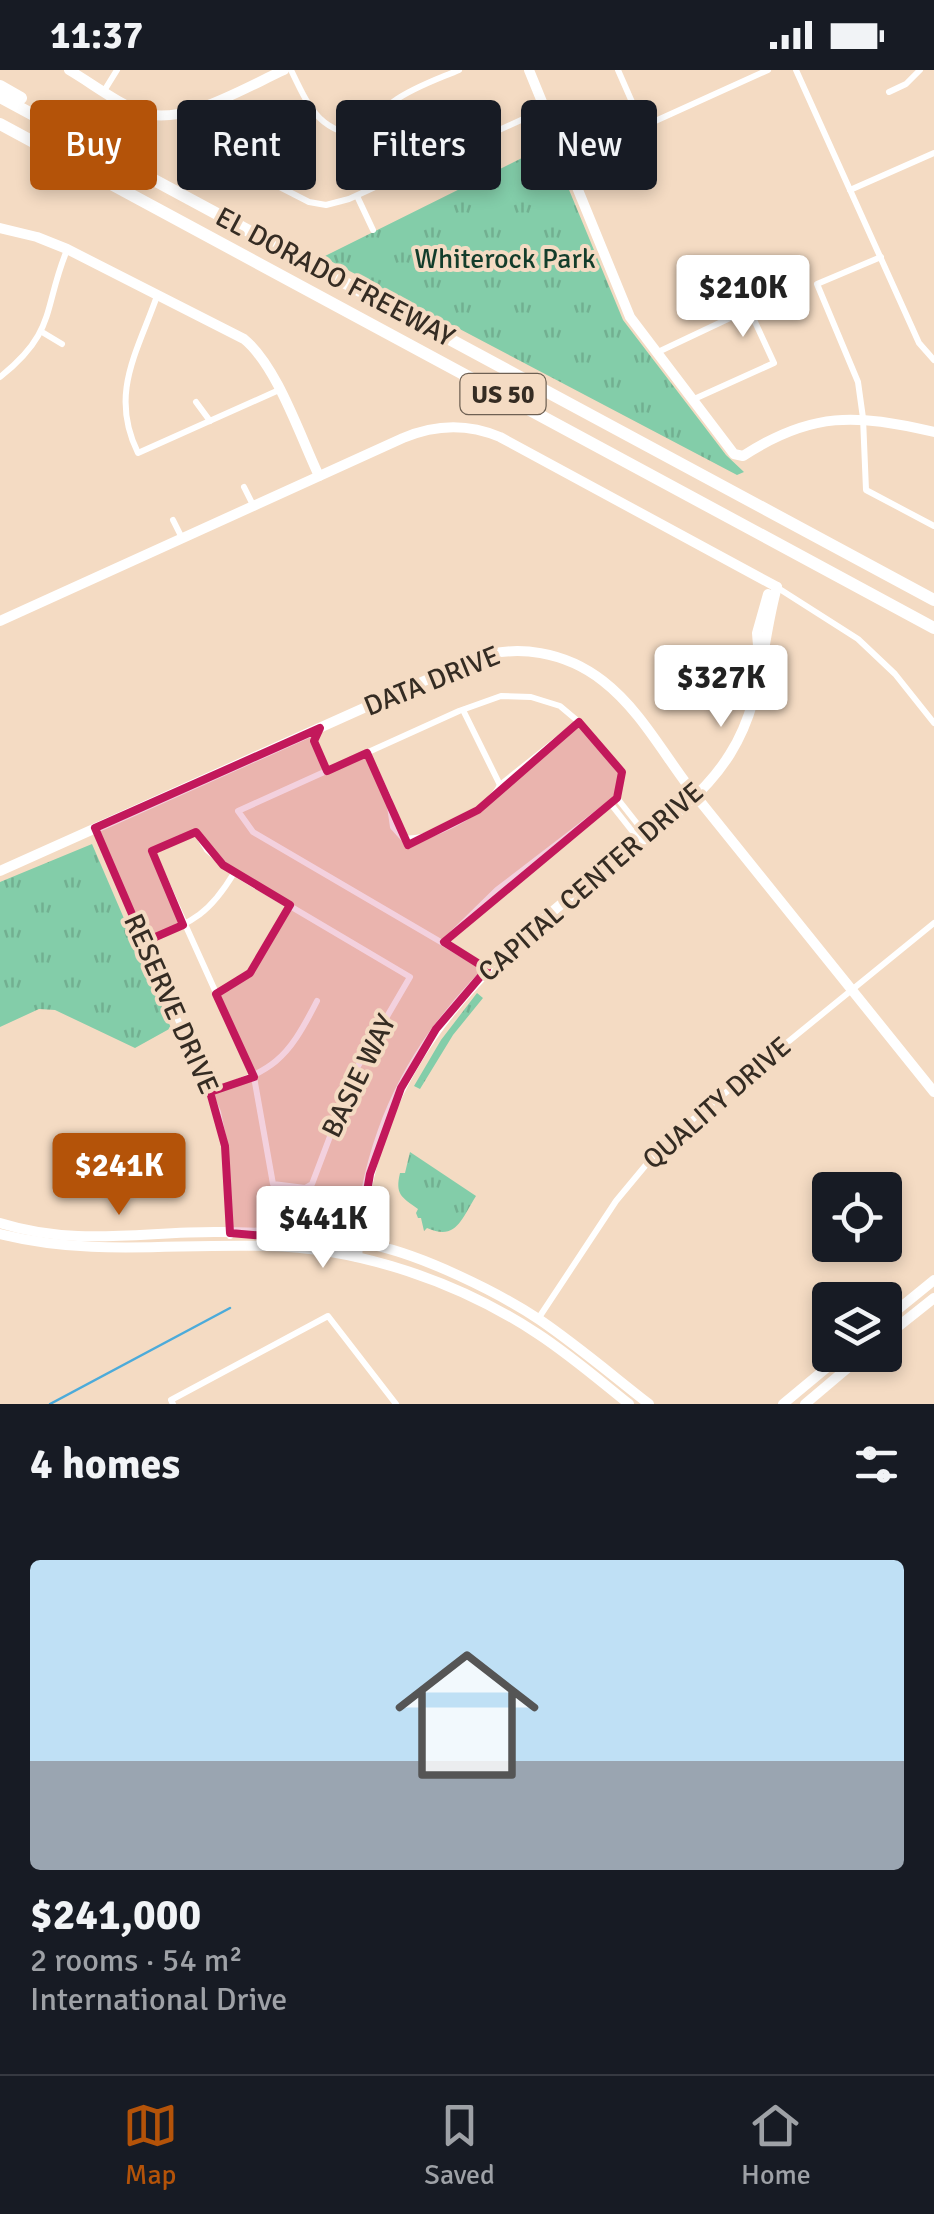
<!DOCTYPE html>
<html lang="en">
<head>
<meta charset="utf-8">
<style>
  body { margin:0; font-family:Signika,sans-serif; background:#242831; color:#f1f3f6; height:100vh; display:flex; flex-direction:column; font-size:38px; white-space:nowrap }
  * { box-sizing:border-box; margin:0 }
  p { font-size:32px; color:#9ea1a6 }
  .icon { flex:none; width:55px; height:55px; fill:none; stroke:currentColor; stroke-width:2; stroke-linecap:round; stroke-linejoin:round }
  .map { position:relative; height:1334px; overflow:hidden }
  .panel { display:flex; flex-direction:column; background:#171b24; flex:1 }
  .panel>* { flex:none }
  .guide { position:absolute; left:30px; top:30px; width:875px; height:90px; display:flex; gap:20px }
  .controls { position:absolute; left:812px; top:1102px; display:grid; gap:20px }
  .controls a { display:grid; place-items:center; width:90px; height:90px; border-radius:10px; background:#171b24; box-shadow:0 5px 15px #0003; font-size:50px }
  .price { position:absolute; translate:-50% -85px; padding:0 22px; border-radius:10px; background:#fff; color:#222; font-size:32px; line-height:65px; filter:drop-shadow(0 2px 5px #0008) }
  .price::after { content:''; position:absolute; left:50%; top:60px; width:30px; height:22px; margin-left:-15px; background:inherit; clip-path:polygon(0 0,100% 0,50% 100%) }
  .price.active { background:#b45309; color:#fff }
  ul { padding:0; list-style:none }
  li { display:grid; align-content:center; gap:20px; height:530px; padding:0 30px }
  li span { display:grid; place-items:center; height:310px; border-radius:10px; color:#555 }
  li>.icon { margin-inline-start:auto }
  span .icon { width:180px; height:180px; fill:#fffc; stroke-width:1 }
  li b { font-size:42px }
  h2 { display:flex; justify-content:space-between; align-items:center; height:120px; padding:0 30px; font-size:42px }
  .tag { padding:0 35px; border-radius:10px; background:#171b24; box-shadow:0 5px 15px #0003; font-size:35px; line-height:90px }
  .tag.active { background:#b45309; color:#fff }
  .status { display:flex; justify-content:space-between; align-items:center; height:70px; padding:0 50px; background:#171b24; direction:ltr }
  .status svg { height:28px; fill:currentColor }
  .menu { display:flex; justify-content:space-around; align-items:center; height:140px; border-top:2px solid #363941; background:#171b24; font-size:28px; color:#9ea1a6 }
  .menu a { display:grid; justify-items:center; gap:5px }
  .menu .active { color:#b45309 }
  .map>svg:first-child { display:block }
  .grass { fill:url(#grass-tufts) }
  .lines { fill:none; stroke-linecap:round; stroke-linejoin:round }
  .stream { stroke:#4cabda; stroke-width:2.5 }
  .street { stroke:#fff; stroke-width:6 }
  .secondary { stroke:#fff; stroke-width:10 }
  .highway { stroke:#fff; stroke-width:12 }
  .marked { fill:#c2185b; fill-opacity:0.2; stroke:#c2185b; stroke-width:8; stroke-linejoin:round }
  .labels { text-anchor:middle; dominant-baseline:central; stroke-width:8; stroke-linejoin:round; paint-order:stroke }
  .shield { fill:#f4dbc3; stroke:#6e6053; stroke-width:2.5 }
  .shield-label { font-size:25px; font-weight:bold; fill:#352c23 }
  .park-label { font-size:28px; fill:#133d2b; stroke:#f4dbc3 }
  .street-label { font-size:28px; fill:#352c23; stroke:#f4dbc3 }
</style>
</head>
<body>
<div class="status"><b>11:37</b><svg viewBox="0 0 49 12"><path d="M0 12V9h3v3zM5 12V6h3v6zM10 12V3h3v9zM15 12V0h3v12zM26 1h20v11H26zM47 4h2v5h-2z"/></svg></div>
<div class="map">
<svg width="934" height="1334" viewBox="0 0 934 1334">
  <defs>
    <pattern id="grass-tufts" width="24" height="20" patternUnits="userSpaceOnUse" patternTransform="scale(2.5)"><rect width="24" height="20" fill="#83cda9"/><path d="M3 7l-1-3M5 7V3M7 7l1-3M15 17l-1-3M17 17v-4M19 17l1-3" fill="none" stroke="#72b091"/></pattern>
  </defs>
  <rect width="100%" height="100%" fill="#f4dbc3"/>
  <!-- grass -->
  <g class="grass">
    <polygon points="550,74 623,250 726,385 744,402 737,405 323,187"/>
    <polygon points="92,774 171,958 135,978 55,940 39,939 0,957 0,812"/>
    <polygon points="477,923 483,928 453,965 420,1019 414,1016 441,970"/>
    <path d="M410 1082 476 1126C461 1150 456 1171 427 1158L424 1161 421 1148H418L416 1143 418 1139C401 1127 395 1124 400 1103H405Z"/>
  </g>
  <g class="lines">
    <!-- stream -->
    <polyline class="stream" points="50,1334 230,1238"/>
    <!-- street -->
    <g class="street">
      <path d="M291 0C312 44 319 60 370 69"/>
      <polyline points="618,0 643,57"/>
      <polyline points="796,0 919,273 934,290"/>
      <polyline points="104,21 117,0"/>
      <polyline points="889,22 906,14 920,0"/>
      <polyline points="190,41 206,75 215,84 309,132 326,135 349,129 545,39"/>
      <polyline points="567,91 768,0"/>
      <path d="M386 112C380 101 371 89 370 76 365 32 427 14 459 0"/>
      <polyline points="850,120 934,83"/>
      <polyline points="357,126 373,160"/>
      <polyline points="881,187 817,214 858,312 863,348 866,420 934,456"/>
      <path d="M157 226C137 283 109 324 138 383L279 320"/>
      <polyline points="42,262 62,274"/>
      <polyline points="658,282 749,239 774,293 692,330"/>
      <path d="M0 307C57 262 43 238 67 180"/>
      <polyline points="196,332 210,351"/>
      <polyline points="244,417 253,435"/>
      <polyline points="173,450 182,468"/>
      <polyline points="778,518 858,569 895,604 934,653"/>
      <polyline points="463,640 500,715 579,652"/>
      <polyline points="320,659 314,671 327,701"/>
      <path d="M367 683 389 729 393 757 403 768C428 773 490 739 500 715"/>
      <polyline points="617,728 647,766"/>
      <polyline points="610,733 640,771"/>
      <polyline points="95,759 218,1042 225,1076 230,1166"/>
      <polygon points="196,762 207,780 234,803 410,907 354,1003 312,1114 305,1118 273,1114 254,1007 152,781"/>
      <path d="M144 872C190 852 207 848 234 803"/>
      <polyline points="444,872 497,820 617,728 622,702 579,652 560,636 531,627 501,626 459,641 238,741 253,762 487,899"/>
      <polyline points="216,924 250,903 290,835"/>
      <path d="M210 1022C274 1000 286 992 317 931"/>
      <polyline points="538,1249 616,1131 665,1072 934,853"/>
      <polyline points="173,1334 171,1330 328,1246 396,1334"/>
    </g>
    <!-- secondary -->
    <g class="secondary">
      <path d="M69 0C93 14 118 34 144 43 183 56 248 16 284 0"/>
      <path d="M529 0 630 247 734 384 743 386C812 341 856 344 934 362"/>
      <path d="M0 158 37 167 67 179 244 269C277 296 300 366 319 406"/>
      <path d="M0 551 403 368C436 354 467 353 500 367L777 517"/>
      <polyline points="760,600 757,563 768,524"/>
      <path d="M0 801 473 589C517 573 566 582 603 611 643 642 667 691 699 730 777 827 856 924 934 1022"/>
      <path d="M0 1153C77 1177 144 1161 220 1162 270 1162 324 1166 373 1175 422 1185 498 1222 540 1250 578 1276 613 1306 649 1334"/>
      <path d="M0 1164C93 1187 173 1173 266 1176 361 1178 459 1212 538 1264 570 1285 599 1310 629 1334"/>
      <path d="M357 1187C372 997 466 909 607 797 650 764 701 731 730 684 763 632 761 574 777 517"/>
      <polyline points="885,1250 934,1210"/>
      <polyline points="885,1267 934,1228"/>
      <polyline points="783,1334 842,1285"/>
      <polyline points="805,1334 863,1285"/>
    </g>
    <!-- highway -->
    <g class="highway">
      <polyline points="0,16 21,28"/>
      <polyline points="0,27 934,530"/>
      <polyline points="0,54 934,558"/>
    </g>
  </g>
  <!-- marked area -->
  <path class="marked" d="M579 652 622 702 617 728 444 872 487 899 436 959 401 1018 370 1104 358 1174 230 1163 225 1076 210 1022 254 1007 216 924 250 903 290 835 223 795 196 762 152 781 183 855 144 872 95 758 320 658 314 671 327 701 367 683 408 775 478 740Z"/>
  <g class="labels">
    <!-- shield labels -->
    <rect class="shield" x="460.5" y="304" width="85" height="40" rx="8"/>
    <g class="shield-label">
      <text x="503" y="324">US 50</text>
    </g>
    <!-- park labels -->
    <g class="park-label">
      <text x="505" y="189">Whiterock Park</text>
    </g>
    <!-- street labels -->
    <g class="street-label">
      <text transform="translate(335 207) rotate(28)">EL DORADO FREEWAY</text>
      <text transform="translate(432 611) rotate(-22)">DATA DRIVE</text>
      <text transform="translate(591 812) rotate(-41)">CAPITAL CENTER DRIVE</text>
      <text transform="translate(171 934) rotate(66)">RESERVE DRIVE</text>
      <text transform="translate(359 1006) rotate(-64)">BASIE WAY</text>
      <text transform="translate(717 1033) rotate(-41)">QUALITY DRIVE</text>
    </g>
  </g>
</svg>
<div class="controls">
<a><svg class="icon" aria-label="locate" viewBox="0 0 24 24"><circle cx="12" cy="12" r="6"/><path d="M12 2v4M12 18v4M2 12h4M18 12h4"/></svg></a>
<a><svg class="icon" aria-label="layers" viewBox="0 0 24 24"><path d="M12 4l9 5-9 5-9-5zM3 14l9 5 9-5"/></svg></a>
</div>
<b class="price" style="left:743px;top:270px">$210K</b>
<b class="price" style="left:721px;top:660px">$327K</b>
<b class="price active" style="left:119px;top:1148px">$241K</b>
<b class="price" style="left:323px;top:1201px">$441K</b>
<div class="guide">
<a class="tag active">Buy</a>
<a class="tag">Rent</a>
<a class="tag">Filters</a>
<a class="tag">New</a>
</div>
</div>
<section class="panel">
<h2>4 homes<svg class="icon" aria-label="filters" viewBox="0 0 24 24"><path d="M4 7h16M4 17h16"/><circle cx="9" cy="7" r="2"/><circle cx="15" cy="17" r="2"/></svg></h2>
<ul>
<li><span style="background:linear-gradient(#bfe0f5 65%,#9aa5b1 0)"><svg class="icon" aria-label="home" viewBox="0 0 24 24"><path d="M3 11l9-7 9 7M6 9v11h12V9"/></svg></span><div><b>$241,000</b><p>2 rooms · 54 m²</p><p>International Drive</p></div></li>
</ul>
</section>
<nav class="menu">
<a class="active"><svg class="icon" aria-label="map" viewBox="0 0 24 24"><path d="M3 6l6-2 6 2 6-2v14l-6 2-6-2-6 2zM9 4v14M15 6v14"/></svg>Map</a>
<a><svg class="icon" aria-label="saved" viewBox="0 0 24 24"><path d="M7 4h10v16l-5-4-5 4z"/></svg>Saved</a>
<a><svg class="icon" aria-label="home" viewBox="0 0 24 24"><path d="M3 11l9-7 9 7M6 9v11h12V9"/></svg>Home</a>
</nav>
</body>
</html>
